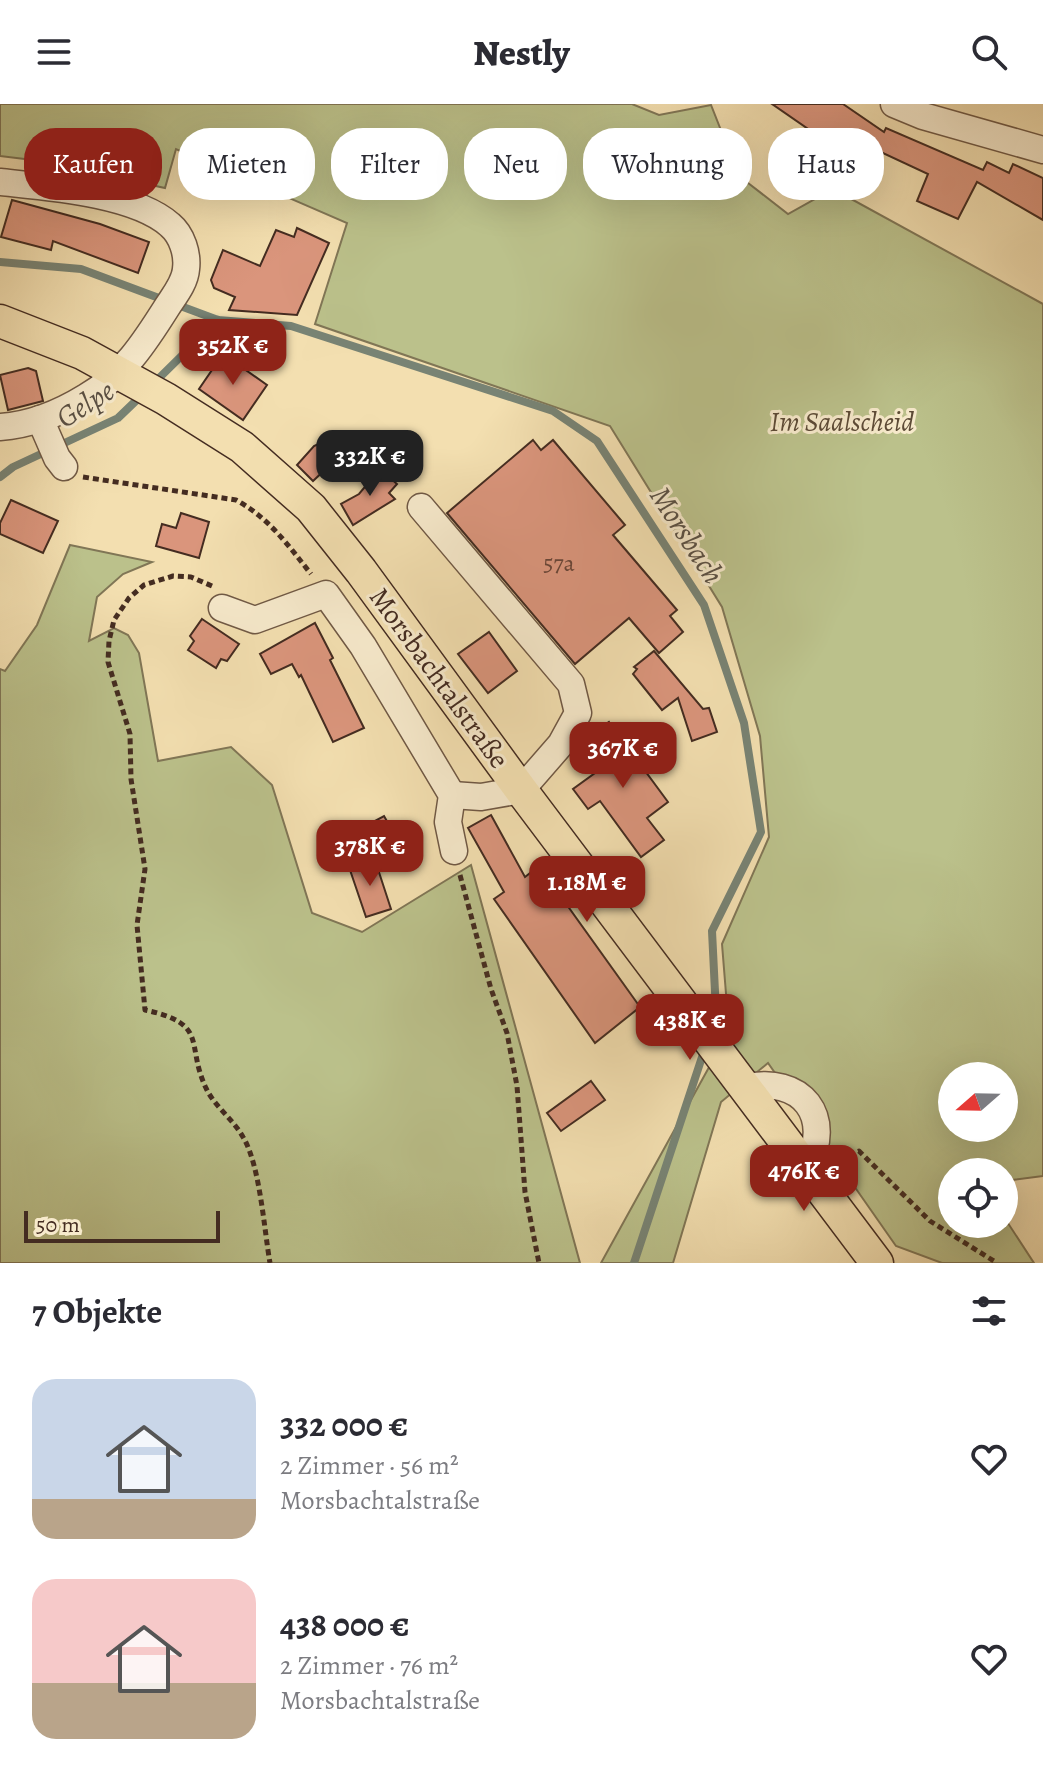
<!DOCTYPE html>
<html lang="de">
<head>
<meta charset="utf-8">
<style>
  body { margin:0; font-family:Alegreya,serif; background:#f7f7f7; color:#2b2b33; height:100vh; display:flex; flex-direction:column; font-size:30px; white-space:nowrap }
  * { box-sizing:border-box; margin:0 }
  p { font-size:26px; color:#7c7c81 }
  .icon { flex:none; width:44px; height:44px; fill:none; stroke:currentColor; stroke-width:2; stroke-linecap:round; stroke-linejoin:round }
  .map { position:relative; height:1159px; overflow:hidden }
  .sheet { display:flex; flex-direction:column; background:#fff; flex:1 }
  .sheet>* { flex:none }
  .hud { position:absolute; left:24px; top:24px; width:996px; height:72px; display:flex; gap:16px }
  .needle { width:52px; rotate:250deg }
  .controls { position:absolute; left:938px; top:958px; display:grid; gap:16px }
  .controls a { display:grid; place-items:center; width:80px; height:80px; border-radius:50%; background:#fff; box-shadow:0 8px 32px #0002; font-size:40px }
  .scale { position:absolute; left:24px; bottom:20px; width:196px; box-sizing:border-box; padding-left:8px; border:4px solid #442c21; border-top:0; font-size:22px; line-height:28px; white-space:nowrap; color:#442c21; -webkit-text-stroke:6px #f7eacc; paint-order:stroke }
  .price { position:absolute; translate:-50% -68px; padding:0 18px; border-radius:16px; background:#8f2418; color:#fff; font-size:26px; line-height:52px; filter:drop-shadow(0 2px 4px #0008) }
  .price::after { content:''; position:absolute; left:50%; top:48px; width:24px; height:18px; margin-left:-12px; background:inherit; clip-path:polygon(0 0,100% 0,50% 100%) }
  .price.active { background:#222; color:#fff }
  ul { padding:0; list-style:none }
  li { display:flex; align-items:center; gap:24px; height:200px; padding:0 32px }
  li span { display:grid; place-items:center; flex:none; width:224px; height:160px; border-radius:24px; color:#555 }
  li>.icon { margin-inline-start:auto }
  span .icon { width:96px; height:96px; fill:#fffc; stroke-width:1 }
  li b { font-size:34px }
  h2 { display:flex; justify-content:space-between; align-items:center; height:96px; padding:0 32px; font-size:34px }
  .chip { padding:0 28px; border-radius:32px; background:#fff; box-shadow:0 8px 32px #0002; font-size:28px; line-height:72px }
  .chip.active { background:#8f2418; color:#fff }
  header { display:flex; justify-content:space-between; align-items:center; height:104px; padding:0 32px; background:#fff; font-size:36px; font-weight:800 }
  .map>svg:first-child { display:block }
  .green { fill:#bbc18b; stroke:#807656; stroke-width:2; fill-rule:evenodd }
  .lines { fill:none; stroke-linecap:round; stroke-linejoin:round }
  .stream { stroke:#788374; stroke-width:8 }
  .building { fill:#da957c; stroke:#442c21; stroke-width:2 }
  .minor-casing { stroke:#705945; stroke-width:29 }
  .major-casing { stroke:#442c21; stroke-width:35 }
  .path { stroke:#442c21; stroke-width:5; stroke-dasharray:6 4; stroke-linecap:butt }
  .minor { stroke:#f7eacc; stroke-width:26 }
  .major { stroke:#f3dfb0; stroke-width:32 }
  .labels { text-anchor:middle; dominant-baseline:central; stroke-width:6; stroke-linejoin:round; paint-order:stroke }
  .number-label { font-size:24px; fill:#6a4638 }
  .park-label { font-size:28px; font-style:italic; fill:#5c4a36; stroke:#f7eacc }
  .street-label { font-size:28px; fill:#442c21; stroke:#f7eacc }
  .water-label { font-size:30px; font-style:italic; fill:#5a5044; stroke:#f7eacc }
</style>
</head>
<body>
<header><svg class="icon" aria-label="menu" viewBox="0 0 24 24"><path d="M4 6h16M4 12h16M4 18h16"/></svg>Nestly<svg class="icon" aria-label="search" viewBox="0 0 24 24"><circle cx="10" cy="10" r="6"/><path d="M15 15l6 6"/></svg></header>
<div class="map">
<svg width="1043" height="1159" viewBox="0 0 1043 1159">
  <rect width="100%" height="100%" fill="#f3dfb0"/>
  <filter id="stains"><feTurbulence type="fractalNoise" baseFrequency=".0025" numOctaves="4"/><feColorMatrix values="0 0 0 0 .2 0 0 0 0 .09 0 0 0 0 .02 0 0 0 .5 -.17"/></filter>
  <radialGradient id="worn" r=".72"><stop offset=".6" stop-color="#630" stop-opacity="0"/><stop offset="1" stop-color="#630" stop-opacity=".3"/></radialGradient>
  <!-- green -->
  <g class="green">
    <path d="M0 0H632L659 11 711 1 739 72 788 110 833 85 1043 200V1072L1004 1077V1068H952V1120H1004V1113L1034 1159H942L896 1142 768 959 721 998 673 1159H601L729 927 722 840 769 733 760 632 722 503 610 322 315 220 347 119 176 45 165 84 41 57 0 52ZM952 972H1004V1024H952Z"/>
    <polygon points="70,441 152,458 123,470 97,493 89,537 114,524 128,531 139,549 158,657 231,643 272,681 312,809 362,828 471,761 580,1159 0,1159 0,565 5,567 37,521"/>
  </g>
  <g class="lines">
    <!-- stream -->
    <g class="stream">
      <polyline points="0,158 81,165 218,216 291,222 553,307 597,337 704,501 744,619 761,728 712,827 716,908 711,923"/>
      <polyline points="153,280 218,216"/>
      <polyline points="0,373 13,363 118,314 143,290"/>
      <polyline points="634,1159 705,944"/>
    </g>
  </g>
  <!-- building -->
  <g class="building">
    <polygon points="772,0 843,0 884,28 886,24 983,66 987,58 1009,69 1013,60 1043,74 1043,116 977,78 958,115 917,97 928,70 853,35 843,49"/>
    <polygon points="12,96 100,120 149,138 138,169 53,137 51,146 1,133"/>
    <polygon points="297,124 329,139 297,211 229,206 235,193 214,184 211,176 223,146 260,162 276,126 294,133"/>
    <polygon points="223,250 267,281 243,316 199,285"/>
    <polygon points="28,264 36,267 43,297 8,306 0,271"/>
    <polygon points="331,334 342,354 329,362 313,377 297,361 314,342"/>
    <polygon points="533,336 541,346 553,336 625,421 613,431 677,506 670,512 683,528 659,549 629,514 575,560 447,409"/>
    <polygon points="380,365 397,380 389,389 395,395 353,421 341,400 359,390"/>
    <polygon points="11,396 58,417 43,449 0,430 0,419"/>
    <polygon points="181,409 209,418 199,454 156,442 162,420 176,424"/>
    <polygon points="202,515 239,540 227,557 221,555 216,564 188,546 194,537 190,532"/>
    <polygon points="315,519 333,554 330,556 364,624 333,638 301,571 299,573 292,560 271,570 260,550"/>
    <polygon points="489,528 517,567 488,589 458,550"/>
    <polygon points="654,547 703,605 709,604 717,628 692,637 678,594 662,606 633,570 637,565 634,563"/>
    <polygon points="609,618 668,698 647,714 664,736 641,753 600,697 588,705 573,685 613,656 601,654 586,634"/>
    <polygon points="491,711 525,773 539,762 640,903 595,939 494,795 504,788 468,724"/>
    <polygon points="384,712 401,742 376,755 360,725"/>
    <polygon points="375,756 391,805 366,813 349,763"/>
    <polygon points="591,977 605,996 561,1027 547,1009"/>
  </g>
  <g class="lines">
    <defs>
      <g id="minor">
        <polyline points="894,0 923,12 1043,46"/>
        <path d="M0 78C47 83 134 89 170 121 182 131 188 150 186 165 185 179 174 192 167 203 145 238 123 272 86 293 60 309 30 321 0 323"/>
        <polyline points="40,315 57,354 64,363"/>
        <polyline points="421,403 571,580 578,609 561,640 521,686 481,693 452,691"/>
        <polyline points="222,504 255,516 326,490 363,542 452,691 448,718 454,747"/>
        <path d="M744 984C802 970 835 1013 806 1065"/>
      </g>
      <polyline id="major" points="0,217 82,249 166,295 242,343 311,404 361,467 521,686 877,1159"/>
    </defs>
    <!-- minor casing -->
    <use href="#minor" class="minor-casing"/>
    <!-- major casing -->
    <use href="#major" class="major-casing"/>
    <!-- path -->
    <g class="path">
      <path d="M83 373 236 396C269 414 288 441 311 470"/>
      <path d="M212 482 191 473 173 472 144 481 129 494 114 516 109 537 108 558 130 630 131 675 145 765 137 821 145 906C210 920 185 940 206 984 214 1002 233 1015 243 1033 260 1061 264 1125 270 1159"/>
      <polyline points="460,771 491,885 507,929 517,982 525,1088 539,1159"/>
      <polyline points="841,1067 844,1052 859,1047 930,1117 997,1159"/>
    </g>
    <!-- minor -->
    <use href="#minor" class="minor"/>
    <!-- major -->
    <use href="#major" class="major"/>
  </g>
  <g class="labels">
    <!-- number labels -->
    <g class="number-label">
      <text x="559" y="459">57a</text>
    </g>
    <!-- park labels -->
    <g class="park-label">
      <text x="842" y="318">Im Saalscheid</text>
    </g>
    <!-- street labels -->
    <g class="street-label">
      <text transform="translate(439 574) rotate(54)">Morsbachtalstraße</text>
    </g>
    <!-- water labels -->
    <g class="water-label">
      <text transform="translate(85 300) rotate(-32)">Gelpe</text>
      <text transform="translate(687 431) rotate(57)">Morsbach</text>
    </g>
  </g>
  <rect width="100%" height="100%" filter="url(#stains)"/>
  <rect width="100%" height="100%" fill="url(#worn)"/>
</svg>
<div class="controls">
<a><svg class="needle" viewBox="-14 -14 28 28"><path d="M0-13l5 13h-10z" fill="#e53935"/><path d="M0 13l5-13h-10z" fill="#7c7c81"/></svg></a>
<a><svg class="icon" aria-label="locate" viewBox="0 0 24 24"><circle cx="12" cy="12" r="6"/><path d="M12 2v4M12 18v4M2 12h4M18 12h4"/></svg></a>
</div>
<div class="scale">50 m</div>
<b class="price" style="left:233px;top:283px">352K €</b>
<b class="price active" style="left:370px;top:394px">332K €</b>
<b class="price" style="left:623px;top:686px">367K €</b>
<b class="price" style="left:370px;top:784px">378K €</b>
<b class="price" style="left:587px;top:820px">1.18M €</b>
<b class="price" style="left:690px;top:958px">438K €</b>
<b class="price" style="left:804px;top:1109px">476K €</b>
<div class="hud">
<a class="chip active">Kaufen</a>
<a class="chip">Mieten</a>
<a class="chip">Filter</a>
<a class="chip">Neu</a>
<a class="chip">Wohnung</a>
<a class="chip">Haus</a>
</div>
</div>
<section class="sheet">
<h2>7 Objekte<svg class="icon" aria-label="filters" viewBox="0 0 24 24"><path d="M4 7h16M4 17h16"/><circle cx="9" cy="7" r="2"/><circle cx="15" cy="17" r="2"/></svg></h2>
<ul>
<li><span style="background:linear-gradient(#c9d6e8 75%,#b9a48a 0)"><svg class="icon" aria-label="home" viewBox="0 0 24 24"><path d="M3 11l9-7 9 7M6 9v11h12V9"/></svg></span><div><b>332 000 €</b><p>2 Zimmer · 56 m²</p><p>Morsbachtalstraße</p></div><svg class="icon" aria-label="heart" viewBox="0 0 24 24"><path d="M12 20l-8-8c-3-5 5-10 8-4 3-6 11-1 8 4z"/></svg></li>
<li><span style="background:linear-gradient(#f6c9c9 65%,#b9a48a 0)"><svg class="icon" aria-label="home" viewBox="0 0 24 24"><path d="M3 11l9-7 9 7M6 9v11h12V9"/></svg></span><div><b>438 000 €</b><p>2 Zimmer · 76 m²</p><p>Morsbachtalstraße</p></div><svg class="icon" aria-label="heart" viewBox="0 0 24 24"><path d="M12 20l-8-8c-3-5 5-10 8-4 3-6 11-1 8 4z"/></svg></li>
</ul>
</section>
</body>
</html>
